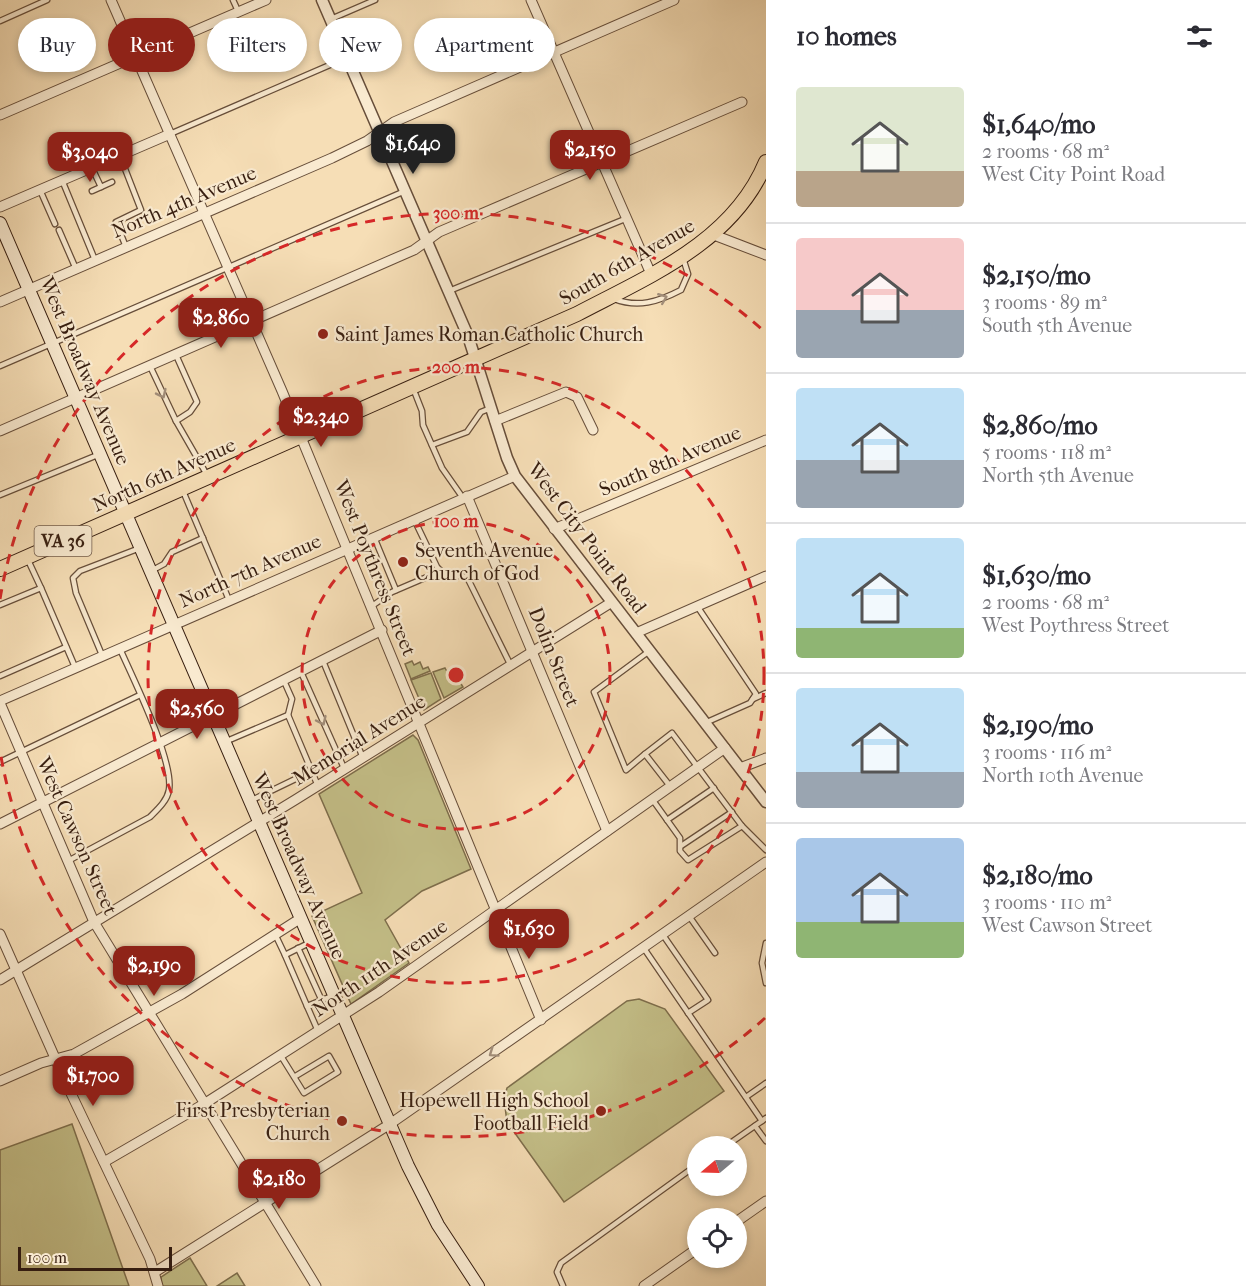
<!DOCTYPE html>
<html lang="en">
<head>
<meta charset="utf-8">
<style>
  body { margin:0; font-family:"IM FELL French Canon",serif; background:#f2f2f3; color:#2b2b33; height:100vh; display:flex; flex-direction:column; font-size:22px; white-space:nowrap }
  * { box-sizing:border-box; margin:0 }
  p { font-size:20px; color:#7c7c81 }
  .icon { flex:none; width:33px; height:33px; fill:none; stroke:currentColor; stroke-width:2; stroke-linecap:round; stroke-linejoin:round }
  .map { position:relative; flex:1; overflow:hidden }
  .details { display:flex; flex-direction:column; background:#fff; width:480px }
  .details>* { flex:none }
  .banner { position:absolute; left:18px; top:18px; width:570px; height:54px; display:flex; gap:12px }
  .needle { width:39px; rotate:251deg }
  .buttons { position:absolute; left:687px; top:1136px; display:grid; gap:12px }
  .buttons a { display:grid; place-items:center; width:60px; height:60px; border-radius:50%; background:#fff; box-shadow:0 3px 9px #0003; font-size:30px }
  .scale { position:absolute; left:18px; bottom:15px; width:154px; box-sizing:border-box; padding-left:6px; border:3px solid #371e10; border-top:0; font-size:16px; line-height:21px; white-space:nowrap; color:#371e10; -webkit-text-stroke:4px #f9ead0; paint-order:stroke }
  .price { position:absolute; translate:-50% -51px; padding:0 14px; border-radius:12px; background:#8f2418; color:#fff; font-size:20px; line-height:39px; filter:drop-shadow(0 2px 3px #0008) }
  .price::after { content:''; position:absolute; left:50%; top:36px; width:18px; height:14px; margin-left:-9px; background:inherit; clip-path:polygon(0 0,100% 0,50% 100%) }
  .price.active { background:#222; color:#fff }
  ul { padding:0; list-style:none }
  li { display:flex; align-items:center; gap:18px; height:150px; padding:0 30px }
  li+li { border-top:2px solid #e1e1e2 }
  li span { display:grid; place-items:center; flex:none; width:168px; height:120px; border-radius:6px; color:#555 }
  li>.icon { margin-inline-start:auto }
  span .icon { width:72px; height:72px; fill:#fffc; stroke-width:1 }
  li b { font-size:26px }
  h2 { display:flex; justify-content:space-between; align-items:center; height:72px; padding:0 30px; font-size:26px }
  .chip { padding:0 21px; border-radius:27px; background:#fff; box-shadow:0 3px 9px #0003; font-size:21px; line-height:54px }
  .chip.active { background:#8f2418; color:#fff }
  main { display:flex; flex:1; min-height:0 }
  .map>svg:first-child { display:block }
  .green { fill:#c4bf88; stroke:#7e6e4c; stroke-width:1.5 }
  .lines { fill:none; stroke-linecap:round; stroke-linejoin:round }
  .service-casing { stroke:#674e3a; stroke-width:7 }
  .minor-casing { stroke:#674e3a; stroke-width:11 }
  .tertiary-casing { stroke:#674e3a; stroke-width:13 }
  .secondary-casing { stroke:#371e10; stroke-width:14 }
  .primary-casing { stroke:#371e10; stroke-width:16 }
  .service { stroke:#f9ead0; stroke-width:4.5 }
  .minor { stroke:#f9ead0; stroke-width:9 }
  .tertiary { stroke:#f9ead0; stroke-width:10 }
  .secondary { stroke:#f9ead0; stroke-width:12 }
  .primary { stroke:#f6deb6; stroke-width:14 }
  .oneway { stroke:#a28e7a }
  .ring { fill:none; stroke:#d62828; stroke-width:3; stroke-dasharray:10 8 }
  .poi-dot { fill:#8f2418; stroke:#f9ead0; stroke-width:2 }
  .labels { text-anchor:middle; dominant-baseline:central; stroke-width:4.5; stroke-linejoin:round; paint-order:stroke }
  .shield { fill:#f9ead0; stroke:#715b4a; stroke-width:1.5 }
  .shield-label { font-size:18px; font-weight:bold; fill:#371e10 }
  .street-label { font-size:20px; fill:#371e10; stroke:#f9ead0 }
  .poi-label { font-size:20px; fill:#371e10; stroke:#f9ead0; text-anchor:start }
  .centre { fill:#d62828; stroke:#f9ead0; stroke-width:3 }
  .ring-label { font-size:18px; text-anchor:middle; font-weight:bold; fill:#d62828; stroke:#f9ead0; stroke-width:4.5; stroke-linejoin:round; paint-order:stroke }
</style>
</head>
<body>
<main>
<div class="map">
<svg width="766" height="1286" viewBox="0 0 766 1286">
  <rect width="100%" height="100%" fill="#f6deb6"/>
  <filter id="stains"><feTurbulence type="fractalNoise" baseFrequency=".00333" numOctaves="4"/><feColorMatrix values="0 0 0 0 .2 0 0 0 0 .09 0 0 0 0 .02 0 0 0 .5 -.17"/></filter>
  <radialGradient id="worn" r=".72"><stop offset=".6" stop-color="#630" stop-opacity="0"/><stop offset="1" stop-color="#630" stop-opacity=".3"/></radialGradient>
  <!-- green -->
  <g class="green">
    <polygon points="412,661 414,665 420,662 423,669 428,667 430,671 411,679 405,664"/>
    <polygon points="445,668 450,677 455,674 463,687 444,698 433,672"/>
    <polygon points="431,673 441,699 424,710 411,680"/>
    <polygon points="413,735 418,740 471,869 422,891 385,920 409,963 351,1004 312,916 362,893 319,794"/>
    <polygon points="639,999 665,1009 724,1091 564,1202 507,1122 504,1099 507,1088 627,1001"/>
    <polygon points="72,1124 129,1286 0,1286 0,1150"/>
    <polygon points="190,1258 207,1286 162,1286 161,1277"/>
    <polygon points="237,1273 245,1286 217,1286"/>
  </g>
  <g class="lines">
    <defs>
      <g id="service">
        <polyline points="233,0 238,11"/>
        <polyline points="331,19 375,0"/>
        <polyline points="0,21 47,0"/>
        <polyline points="170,134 346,58"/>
        <polyline points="120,156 141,210 116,222 126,247"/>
        <polyline points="92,168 101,187"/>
        <polyline points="62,180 95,260"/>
        <polyline points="40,190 55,224"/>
        <polyline points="92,191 112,182"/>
        <polyline points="59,230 76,269"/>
        <polyline points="449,291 625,219"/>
        <path d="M614 299C638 308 658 302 681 290L688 274 683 258"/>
        <polyline points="0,366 405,191"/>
        <polyline points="150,366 176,421 207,475"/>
        <polyline points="413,388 422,411 423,425 442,468 463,498"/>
        <polyline points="176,421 190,412 197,402 176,355"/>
        <polyline points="432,445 467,432 481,412 491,408"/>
        <polyline points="183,491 229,600"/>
        <polyline points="0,495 100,454"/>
        <polyline points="414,519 437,567 444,574 467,577 511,666"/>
        <polyline points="374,537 396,590"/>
        <polyline points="151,571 164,564 172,552 203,538"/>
        <polyline points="41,588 75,667"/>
        <polyline points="0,605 41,588 28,560"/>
        <polyline points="372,606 392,592 441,571"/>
        <polyline points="697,606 756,694 750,703 705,723"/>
        <polyline points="102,655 76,593 73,578 80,571 140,548"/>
        <polyline points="323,661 363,758"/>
        <polyline points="301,672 344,768"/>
        <polyline points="0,676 66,647"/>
        <polyline points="284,681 292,699 288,715 318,786"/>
        <polyline points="753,699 766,693"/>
        <polyline points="227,741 288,715"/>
        <polyline points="645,754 626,770 594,692 648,652"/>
        <polyline points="0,762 140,695"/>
        <polyline points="670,786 645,754 672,733 742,826 766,850"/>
        <polyline points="652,799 680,838 680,851 688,860 742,826"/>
        <polyline points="252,800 312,771"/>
        <polyline points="667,820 714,788"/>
        <polyline points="681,846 732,812"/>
        <path d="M68 861 150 817C158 809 167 801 169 790 174 761 133 678 120 649"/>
        <polyline points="689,916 715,953"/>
        <polyline points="275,934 285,955 311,942"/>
        <polyline points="663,935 708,1000 688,1013"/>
        <polyline points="766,943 762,963 766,983"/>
        <polyline points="643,947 762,1121"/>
        <polyline points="298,948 322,1001"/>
        <polyline points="285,955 307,1006"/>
        <polyline points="318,1031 307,1006 332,996"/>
        <polyline points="281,1056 304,1093 338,1072 329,1056 294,1077"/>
        <polyline points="746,1097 766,1083"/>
        <polyline points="755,1126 766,1141"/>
        <polyline points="726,1146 766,1118"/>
        <polyline points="563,1286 557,1272 561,1263 698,1164"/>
      </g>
      <g id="minor">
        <polyline points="111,0 282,391 541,1020"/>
        <polyline points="531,0 651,274"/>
        <polyline points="0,115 266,0"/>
        <polyline points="0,207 170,134"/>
        <polyline points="714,235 766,255"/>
        <polyline points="0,302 332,158 367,141 394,122 674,0"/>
        <polyline points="495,421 566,392 577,397 593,430"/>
        <polyline points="0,431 414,250 439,232 742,102"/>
        <polyline points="467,496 607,831"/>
        <polyline points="554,529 766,440"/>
        <polyline points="636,633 766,576"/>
        <polyline points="0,701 515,476"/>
        <polyline points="0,703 94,922 316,1286"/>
        <polyline points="740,768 766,758"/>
        <polyline points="0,824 382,630"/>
        <polyline points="0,934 67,1085 150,1259 158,1286"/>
        <polyline points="0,980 295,800 612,602"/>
        <polyline points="0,1081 41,1063 74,1054 182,994 301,918"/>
        <polyline points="104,1162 204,1104 379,992 725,748"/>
        <polyline points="736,1222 766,1201"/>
        <polyline points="155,1272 390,1124 766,862"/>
        <polyline points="644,1286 698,1248"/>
      </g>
      <polyline id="tertiary" points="322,0 468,336 507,458 515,476 766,802"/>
      <polyline id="secondary" points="0,223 408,1166 438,1225 478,1286"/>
      <path id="primary" d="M0 569 577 314C649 276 733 242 766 162"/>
    </defs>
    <!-- service casing -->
    <use href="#service" class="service-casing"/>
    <!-- minor casing -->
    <use href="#minor" class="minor-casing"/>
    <!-- tertiary casing -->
    <use href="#tertiary" class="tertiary-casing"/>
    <!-- secondary casing -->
    <use href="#secondary" class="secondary-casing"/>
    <!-- primary casing -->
    <use href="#primary" class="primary-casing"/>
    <!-- service -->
    <use href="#service" class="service"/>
    <!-- minor -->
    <use href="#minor" class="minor"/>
    <!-- tertiary -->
    <use href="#tertiary" class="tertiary"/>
    <!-- secondary -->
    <use href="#secondary" class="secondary"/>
    <!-- primary -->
    <use href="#primary" class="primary"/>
  </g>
  <!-- one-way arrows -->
  <defs><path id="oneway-chevron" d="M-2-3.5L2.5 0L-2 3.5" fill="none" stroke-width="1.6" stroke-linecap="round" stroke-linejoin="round" transform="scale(1.5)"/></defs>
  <g class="oneway">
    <use href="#oneway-chevron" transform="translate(663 298) rotate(-22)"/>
    <use href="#oneway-chevron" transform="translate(162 394) rotate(64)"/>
    <use href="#oneway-chevron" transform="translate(322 721) rotate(65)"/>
    <use href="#oneway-chevron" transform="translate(493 1053) rotate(145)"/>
  </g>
  <!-- distance rings -->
  <g class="ring">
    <circle cx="456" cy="675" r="154"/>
    <circle cx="456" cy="675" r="308"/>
    <path d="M765 1018A462 462 0 0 1 0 751M0 599A462 462 0 0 1 765 332"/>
  </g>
  <!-- markers -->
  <g class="poi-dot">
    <circle cx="323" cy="334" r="6"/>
    <circle cx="403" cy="562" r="6"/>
    <circle cx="601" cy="1111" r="6"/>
    <circle cx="342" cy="1121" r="6"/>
  </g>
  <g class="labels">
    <!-- shield labels -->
    <rect class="shield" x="34.5" y="526" width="57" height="30" rx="4.5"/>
    <g class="shield-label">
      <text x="63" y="541">VA 36</text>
    </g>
    <!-- street labels -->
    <g class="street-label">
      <text transform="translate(184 202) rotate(-23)">North 4th Avenue</text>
      <text transform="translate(627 262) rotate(-30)">South 6th Avenue</text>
      <text transform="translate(85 371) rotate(67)">West Broadway Avenue</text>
      <text transform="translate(670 461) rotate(-23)">South 8th Avenue</text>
      <text transform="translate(164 475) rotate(-24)">North 6th Avenue</text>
      <text transform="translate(587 538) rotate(53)">West City Point Road</text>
      <text transform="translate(375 568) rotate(68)">West Poythress Street</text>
      <text transform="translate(250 571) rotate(-24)">North 7th Avenue</text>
      <text transform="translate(554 657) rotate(68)">Dolin Street</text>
      <text transform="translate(359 740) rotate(-32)">Memorial Avenue</text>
      <text transform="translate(77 836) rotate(66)">West Cawson Street</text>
      <text transform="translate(299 866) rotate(66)">West Broadway Avenue</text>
      <text transform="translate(380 968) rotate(-34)">North 11th Avenue</text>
    </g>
    <!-- poi labels -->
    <g class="poi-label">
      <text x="335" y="334">Saint James Roman Catholic Church</text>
      <text x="415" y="550">Seventh Avenue<tspan x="415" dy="23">Church of God</tspan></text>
      <text x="589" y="1100" text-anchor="end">Hopewell High School<tspan x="589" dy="23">Football Field</tspan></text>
      <text x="330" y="1110" text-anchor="end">First Presbyterian<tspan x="330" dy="23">Church</tspan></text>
    </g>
  </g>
  <circle cx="456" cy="675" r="9" class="centre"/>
  <g class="ring-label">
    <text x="456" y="219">300 m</text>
    <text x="456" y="373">200 m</text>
    <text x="456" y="527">100 m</text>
  </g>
  <rect width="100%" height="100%" filter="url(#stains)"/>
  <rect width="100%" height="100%" fill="url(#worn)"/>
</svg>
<div class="buttons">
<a><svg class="needle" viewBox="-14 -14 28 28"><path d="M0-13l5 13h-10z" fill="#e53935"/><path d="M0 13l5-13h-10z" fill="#7c7c81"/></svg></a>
<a><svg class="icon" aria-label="locate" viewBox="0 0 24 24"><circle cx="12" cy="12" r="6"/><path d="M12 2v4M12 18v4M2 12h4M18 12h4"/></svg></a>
</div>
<div class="scale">100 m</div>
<b class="price active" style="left:413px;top:175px">$1,640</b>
<b class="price" style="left:590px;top:181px">$2,150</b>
<b class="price" style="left:90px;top:183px">$3,040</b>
<b class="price" style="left:221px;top:349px">$2,860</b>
<b class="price" style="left:321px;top:448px">$2,340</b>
<b class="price" style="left:197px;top:740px">$2,560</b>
<b class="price" style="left:529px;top:960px">$1,630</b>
<b class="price" style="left:154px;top:997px">$2,190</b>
<b class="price" style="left:93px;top:1107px">$1,700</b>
<b class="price" style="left:279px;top:1210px">$2,180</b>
<div class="banner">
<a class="chip">Buy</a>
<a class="chip active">Rent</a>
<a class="chip">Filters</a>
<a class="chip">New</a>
<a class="chip">Apartment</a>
</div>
</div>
<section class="details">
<h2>10 homes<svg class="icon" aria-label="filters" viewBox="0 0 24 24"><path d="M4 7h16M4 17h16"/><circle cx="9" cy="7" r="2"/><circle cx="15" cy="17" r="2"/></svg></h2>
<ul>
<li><span style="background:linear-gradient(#dfe7d0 70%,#b9a48a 0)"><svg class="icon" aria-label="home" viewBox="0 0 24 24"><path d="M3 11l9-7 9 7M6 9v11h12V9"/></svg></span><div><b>$1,640/mo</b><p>2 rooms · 68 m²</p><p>West City Point Road</p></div></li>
<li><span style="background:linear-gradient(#f6c9c9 60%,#9aa5b1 0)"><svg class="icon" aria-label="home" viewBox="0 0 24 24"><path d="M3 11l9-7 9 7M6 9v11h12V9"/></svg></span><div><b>$2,150/mo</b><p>3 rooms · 89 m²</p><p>South 5th Avenue</p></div></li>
<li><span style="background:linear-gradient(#bfe0f5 60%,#9aa5b1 0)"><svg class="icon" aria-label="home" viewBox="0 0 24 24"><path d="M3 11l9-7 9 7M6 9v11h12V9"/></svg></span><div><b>$2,860/mo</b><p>5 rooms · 118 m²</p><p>North 5th Avenue</p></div></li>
<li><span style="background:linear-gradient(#bfe0f5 75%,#8fb573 0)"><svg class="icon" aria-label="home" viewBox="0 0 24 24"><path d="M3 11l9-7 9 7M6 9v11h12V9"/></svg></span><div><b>$1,630/mo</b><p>2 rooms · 68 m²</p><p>West Poythress Street</p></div></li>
<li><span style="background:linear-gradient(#bfe0f5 70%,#9aa5b1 0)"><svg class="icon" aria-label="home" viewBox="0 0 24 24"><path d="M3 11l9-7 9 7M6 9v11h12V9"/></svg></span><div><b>$2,190/mo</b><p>3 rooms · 116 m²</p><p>North 10th Avenue</p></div></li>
<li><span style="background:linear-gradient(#a9c7e8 70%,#8fb573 0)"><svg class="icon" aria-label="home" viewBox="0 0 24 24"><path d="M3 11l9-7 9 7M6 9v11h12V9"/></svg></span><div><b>$2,180/mo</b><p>3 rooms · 110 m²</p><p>West Cawson Street</p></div></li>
</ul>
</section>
</main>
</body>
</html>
